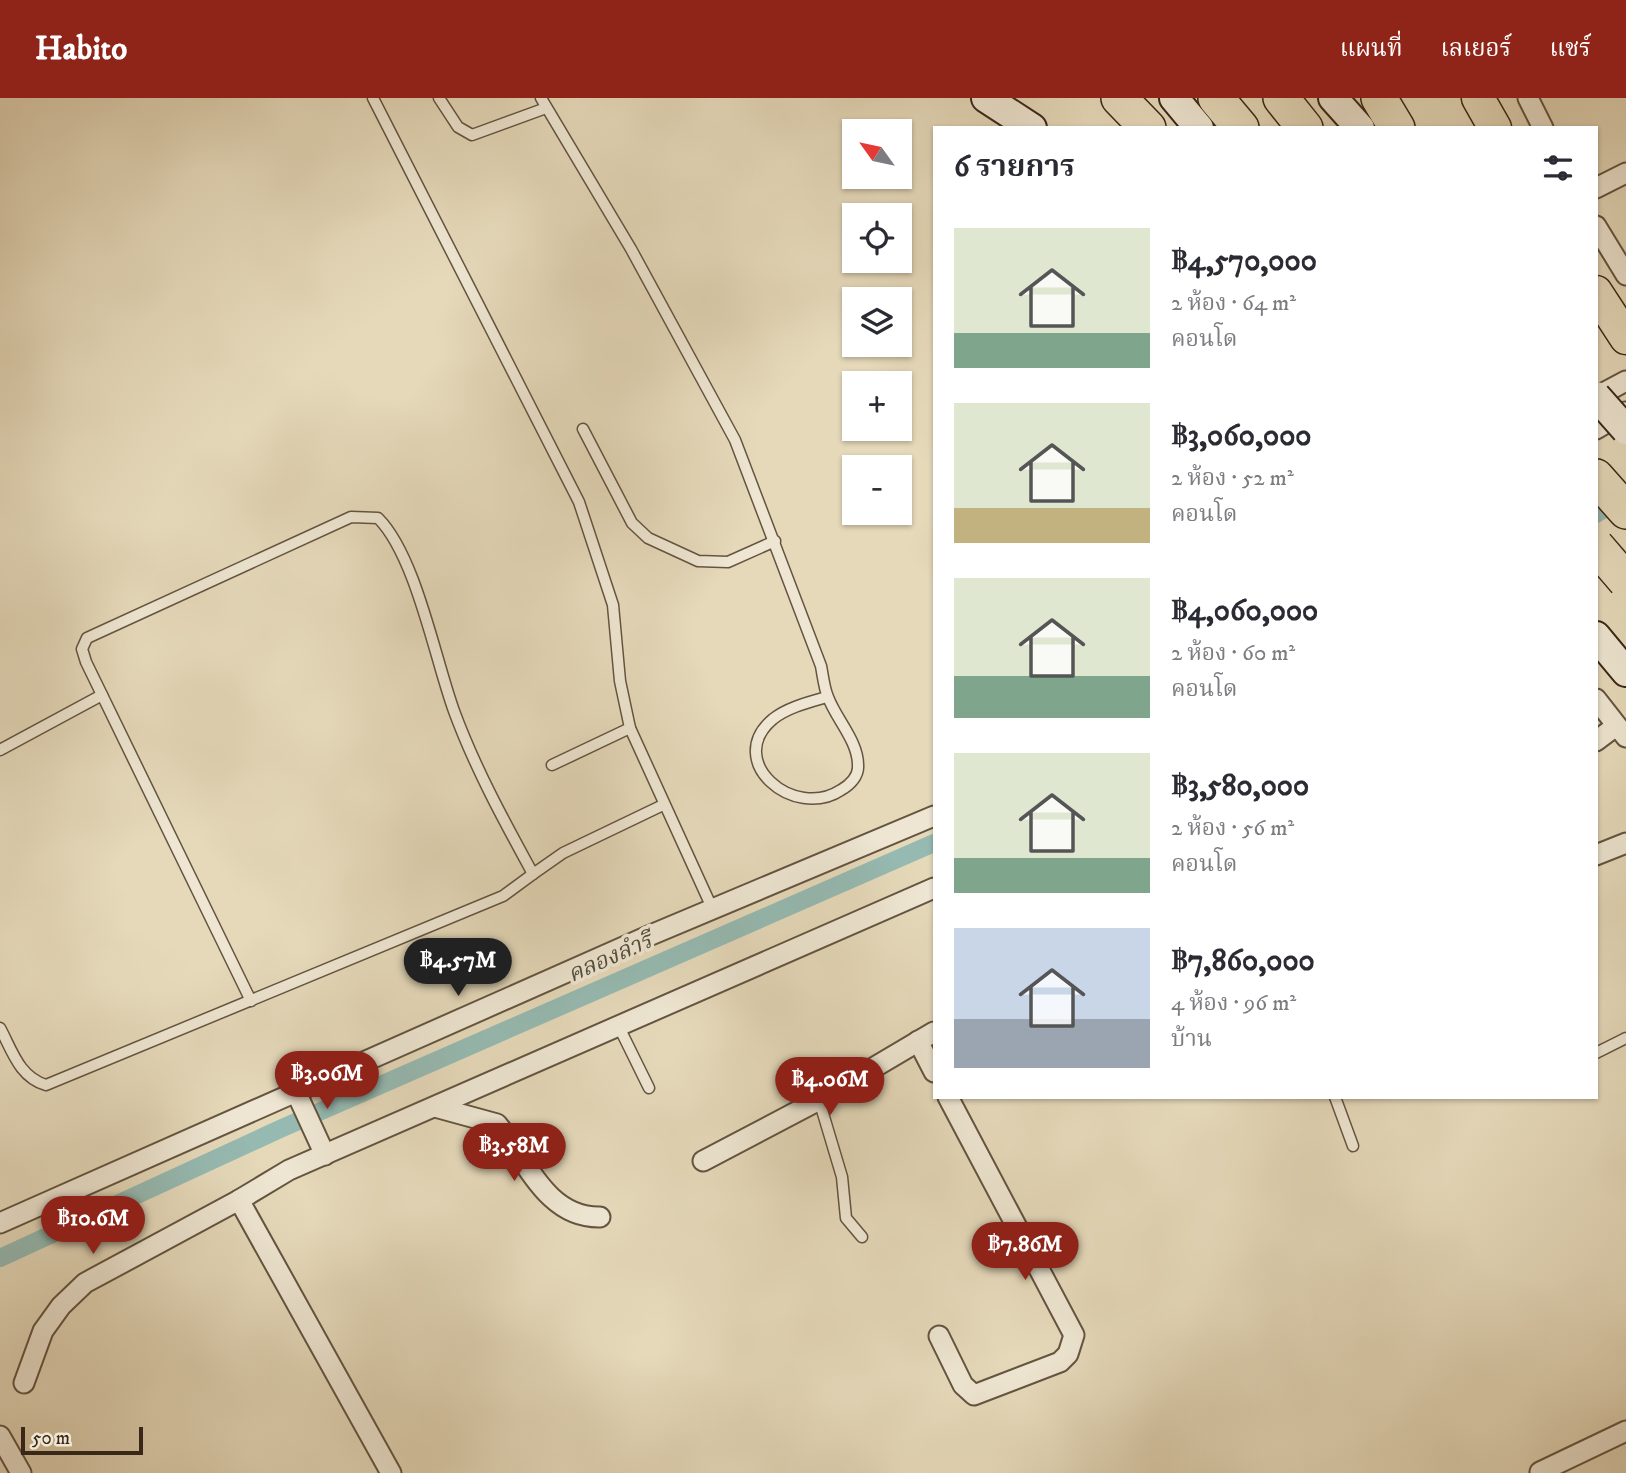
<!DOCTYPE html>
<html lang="th">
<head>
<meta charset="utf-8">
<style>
  body { margin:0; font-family:"IM FELL DW Pica","Noto Serif Thai",serif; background:#f2f2f3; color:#2b2b33; height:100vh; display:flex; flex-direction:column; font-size:26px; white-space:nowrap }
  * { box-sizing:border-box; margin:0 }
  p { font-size:23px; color:#7c7c81 }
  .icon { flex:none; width:38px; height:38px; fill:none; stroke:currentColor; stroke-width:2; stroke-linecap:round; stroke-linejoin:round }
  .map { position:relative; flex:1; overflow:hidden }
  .panel { position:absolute; left:933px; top:28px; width:665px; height:973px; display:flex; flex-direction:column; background:#fff; border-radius:0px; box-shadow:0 2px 5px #0004 }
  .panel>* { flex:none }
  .needle { width:46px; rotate:303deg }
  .tools { position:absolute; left:842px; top:21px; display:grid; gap:14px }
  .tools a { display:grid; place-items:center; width:70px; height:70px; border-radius:0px; background:#fff; box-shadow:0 2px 5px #0004; font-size:35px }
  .scale { position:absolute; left:21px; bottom:18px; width:122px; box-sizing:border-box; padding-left:7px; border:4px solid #392717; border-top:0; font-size:19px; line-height:24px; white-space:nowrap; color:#392717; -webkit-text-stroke:5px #eee6d2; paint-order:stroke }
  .price { position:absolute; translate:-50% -60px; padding:0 16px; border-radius:24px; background:#8f2418; color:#fff; font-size:23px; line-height:46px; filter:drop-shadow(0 2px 4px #0008) }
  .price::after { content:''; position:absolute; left:50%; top:42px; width:21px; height:16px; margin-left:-10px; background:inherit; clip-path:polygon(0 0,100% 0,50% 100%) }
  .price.active { background:#222; color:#fff }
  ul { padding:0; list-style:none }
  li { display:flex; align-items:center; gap:21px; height:175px; padding:0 21px }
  li span { display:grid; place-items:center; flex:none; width:196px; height:140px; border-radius:0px; color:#555 }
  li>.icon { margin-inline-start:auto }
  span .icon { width:84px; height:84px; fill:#fffc; stroke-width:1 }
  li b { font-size:30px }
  h2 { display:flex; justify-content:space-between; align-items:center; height:84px; padding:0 21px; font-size:30px }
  header { display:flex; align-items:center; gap:42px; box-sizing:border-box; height:98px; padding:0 35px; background:#8f2418; color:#fff }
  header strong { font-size:33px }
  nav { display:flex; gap:38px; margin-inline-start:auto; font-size:24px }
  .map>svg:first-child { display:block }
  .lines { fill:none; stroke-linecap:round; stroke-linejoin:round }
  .canal { stroke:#96bab2; stroke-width:18 }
  .lane-casing { stroke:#645440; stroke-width:13 }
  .street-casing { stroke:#645440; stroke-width:23 }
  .secondary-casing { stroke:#392717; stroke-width:32 }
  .primary-casing { stroke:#392717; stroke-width:35 }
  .highway-casing { stroke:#392717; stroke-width:38 }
  .lane { stroke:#eee6d2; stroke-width:10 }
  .street { stroke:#eee6d2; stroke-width:19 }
  .secondary { stroke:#eee6d2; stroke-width:28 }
  .primary { stroke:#e5d9ba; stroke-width:32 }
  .highway { stroke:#e5d9ba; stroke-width:35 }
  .secondary-bridge-casing { stroke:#392717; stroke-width:32; stroke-linecap:butt }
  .highway-bridge-casing { stroke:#392717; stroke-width:38; stroke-linecap:butt }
  .secondary-bridge { stroke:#eee6d2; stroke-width:28 }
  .highway-bridge { stroke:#e5d9ba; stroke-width:35 }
  .labels { text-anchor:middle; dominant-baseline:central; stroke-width:7; stroke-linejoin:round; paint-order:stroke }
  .water-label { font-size:23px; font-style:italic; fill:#504c3e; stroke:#eee6d2 }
</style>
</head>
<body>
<header>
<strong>Habito</strong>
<nav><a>แผนที่</a><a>เลเยอร์</a><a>แชร์</a></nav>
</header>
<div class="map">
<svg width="1626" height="1375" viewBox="0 0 1626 1375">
  <rect width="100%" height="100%" fill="#e5d9ba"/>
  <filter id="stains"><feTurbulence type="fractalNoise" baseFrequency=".00286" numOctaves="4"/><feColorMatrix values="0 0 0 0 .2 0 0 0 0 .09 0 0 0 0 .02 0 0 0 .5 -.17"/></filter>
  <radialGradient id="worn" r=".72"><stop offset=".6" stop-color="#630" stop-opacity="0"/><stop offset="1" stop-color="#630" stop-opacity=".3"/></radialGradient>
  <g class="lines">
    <!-- canal -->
    <g class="canal">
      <polyline points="1596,416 1623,400"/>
      <polyline points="0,1160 280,1031 934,745"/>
    </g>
    <defs>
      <g id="lane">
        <polyline points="373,0 579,404 613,507 620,583 630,630 713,812"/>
        <polyline points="439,0 458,29 472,37 546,10"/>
        <path d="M541 0 631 151 735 342 821 568C823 578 824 590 828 599 836 621 858 643 858 667 859 678 850 687 841 692 794 723 723 663 773 621 788 609 810 604 827 599"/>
        <polyline points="583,331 632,425 648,440 698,463 728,464 775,443"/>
        <polyline points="0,652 102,597"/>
        <polyline points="552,667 630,630"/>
        <path d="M251 903 86 564 82 551 87 540 351 419 378 420C416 458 435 561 454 613 475 670 504 723 533 776L563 755 663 707"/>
        <polyline points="619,929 649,990"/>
        <path d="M0 930C12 952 19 979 46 987L503 798 533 776"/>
        <polyline points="1596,955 1626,940"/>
        <polyline points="1335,999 1353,1048"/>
        <polyline points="819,1002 842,1079 846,1120 862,1139"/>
      </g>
      <g id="street">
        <polyline points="1528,0 1543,30"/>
        <polyline points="1596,90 1626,75"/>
        <polyline points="1596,128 1626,177"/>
        <polyline points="1596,299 1626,283"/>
        <polyline points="1596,331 1625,314"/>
        <polyline points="1596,601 1626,639"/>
        <polyline points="1596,643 1616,628"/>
        <polyline points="1596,757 1626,745"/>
        <polyline points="918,943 934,974"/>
        <polyline points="296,994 325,1057"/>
        <path d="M435 1009 497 1026C526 1061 546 1120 600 1119"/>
        <polyline points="703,1063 819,1002 934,934"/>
        <polyline points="0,1125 646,839 934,718"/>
        <polyline points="939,1238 963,1287 974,1297 1060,1264 1068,1256 1074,1237 948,999"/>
        <polyline points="24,1285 43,1233 61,1208 85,1185 239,1102"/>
        <polyline points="0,1338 21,1375"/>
        <polyline points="1540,1374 1626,1333"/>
        <polyline points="391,1375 239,1102 289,1072 934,790"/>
      </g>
      <g id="secondary">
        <polyline points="986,0 1032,30"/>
        <polyline points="1174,0 1199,30"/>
        <polyline points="1333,0 1360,30"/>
        <polyline points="1596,538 1626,574"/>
      </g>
      <g id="primary">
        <polyline points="1478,0 1495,30"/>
        <polyline points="1596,194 1626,240"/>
      </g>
      <g id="highway">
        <polyline points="1119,0 1148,30"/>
        <polyline points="1216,0 1241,30"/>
        <polyline points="1281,0 1305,30"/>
        <polyline points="1379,0 1397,30"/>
        <polyline points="1596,379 1626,413"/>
      </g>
    </defs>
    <!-- lane casing -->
    <use href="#lane" class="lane-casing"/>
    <!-- street casing -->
    <use href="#street" class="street-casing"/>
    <!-- secondary casing -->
    <use href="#secondary" class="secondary-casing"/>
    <!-- primary casing -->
    <use href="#primary" class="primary-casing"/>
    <!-- highway casing -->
    <use href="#highway" class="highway-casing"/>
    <!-- lane -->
    <use href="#lane" class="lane"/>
    <!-- street -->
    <use href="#street" class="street"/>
    <!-- secondary -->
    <use href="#secondary" class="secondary"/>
    <!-- primary -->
    <use href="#primary" class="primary"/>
    <!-- highway -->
    <use href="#highway" class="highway"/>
    <defs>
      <polyline id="secondary-bridge" points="1596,298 1626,332"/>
      <polyline id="highway-bridge" points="1596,448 1626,483"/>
    </defs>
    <!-- secondary-bridge casing -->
    <use href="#secondary-bridge" class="secondary-bridge-casing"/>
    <!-- highway-bridge casing -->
    <use href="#highway-bridge" class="highway-bridge-casing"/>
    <!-- secondary-bridge -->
    <use href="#secondary-bridge" class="secondary-bridge"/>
    <!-- highway-bridge -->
    <use href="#highway-bridge" class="highway-bridge"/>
  </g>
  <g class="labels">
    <!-- water labels -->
    <g class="water-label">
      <text transform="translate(610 860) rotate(-24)">คลองลำรี</text>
    </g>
  </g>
  <rect width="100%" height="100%" filter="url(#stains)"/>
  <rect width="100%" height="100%" fill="url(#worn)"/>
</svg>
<div class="tools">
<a><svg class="needle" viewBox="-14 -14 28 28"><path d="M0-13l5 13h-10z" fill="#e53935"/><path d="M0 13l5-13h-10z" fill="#7c7c81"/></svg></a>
<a><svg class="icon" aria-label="locate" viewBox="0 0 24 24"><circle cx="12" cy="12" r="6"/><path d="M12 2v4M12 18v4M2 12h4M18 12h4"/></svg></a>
<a><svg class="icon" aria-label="layers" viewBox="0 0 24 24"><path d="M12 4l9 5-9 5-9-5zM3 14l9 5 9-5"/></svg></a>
<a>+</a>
<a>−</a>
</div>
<div class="scale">50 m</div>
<b class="price active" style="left:458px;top:900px">฿4.57M</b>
<b class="price" style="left:327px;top:1013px">฿3.06M</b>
<b class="price" style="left:830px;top:1019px">฿4.06M</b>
<b class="price" style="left:514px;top:1085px">฿3.58M</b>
<b class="price" style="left:93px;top:1158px">฿10.6M</b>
<b class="price" style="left:1025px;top:1184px">฿7.86M</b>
<section class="panel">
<h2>6 รายการ<svg class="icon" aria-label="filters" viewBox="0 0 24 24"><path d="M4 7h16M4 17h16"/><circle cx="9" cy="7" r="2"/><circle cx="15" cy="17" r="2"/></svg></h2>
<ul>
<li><span style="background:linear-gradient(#dfe7d0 75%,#7fa58c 0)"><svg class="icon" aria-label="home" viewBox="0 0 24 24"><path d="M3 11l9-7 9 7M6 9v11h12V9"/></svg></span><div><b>฿4,570,000</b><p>2 ห้อง · 64 m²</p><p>คอนโด</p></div></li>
<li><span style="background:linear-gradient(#dfe7d0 75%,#c2b280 0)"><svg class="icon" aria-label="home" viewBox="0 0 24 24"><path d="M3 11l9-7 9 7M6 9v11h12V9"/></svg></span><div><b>฿3,060,000</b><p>2 ห้อง · 52 m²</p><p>คอนโด</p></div></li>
<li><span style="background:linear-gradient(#dfe7d0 70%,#7fa58c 0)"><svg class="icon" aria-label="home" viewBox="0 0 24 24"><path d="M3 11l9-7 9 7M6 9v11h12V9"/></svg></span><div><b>฿4,060,000</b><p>2 ห้อง · 60 m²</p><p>คอนโด</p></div></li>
<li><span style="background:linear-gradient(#dfe7d0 75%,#7fa58c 0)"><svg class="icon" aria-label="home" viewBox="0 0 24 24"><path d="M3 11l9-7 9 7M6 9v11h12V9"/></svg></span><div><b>฿3,580,000</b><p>2 ห้อง · 56 m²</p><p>คอนโด</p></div></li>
<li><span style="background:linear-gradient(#c9d6e8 65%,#9aa5b1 0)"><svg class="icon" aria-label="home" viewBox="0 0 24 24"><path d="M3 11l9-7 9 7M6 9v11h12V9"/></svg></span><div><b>฿7,860,000</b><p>4 ห้อง · 96 m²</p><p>บ้าน</p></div></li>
</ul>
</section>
</div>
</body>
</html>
